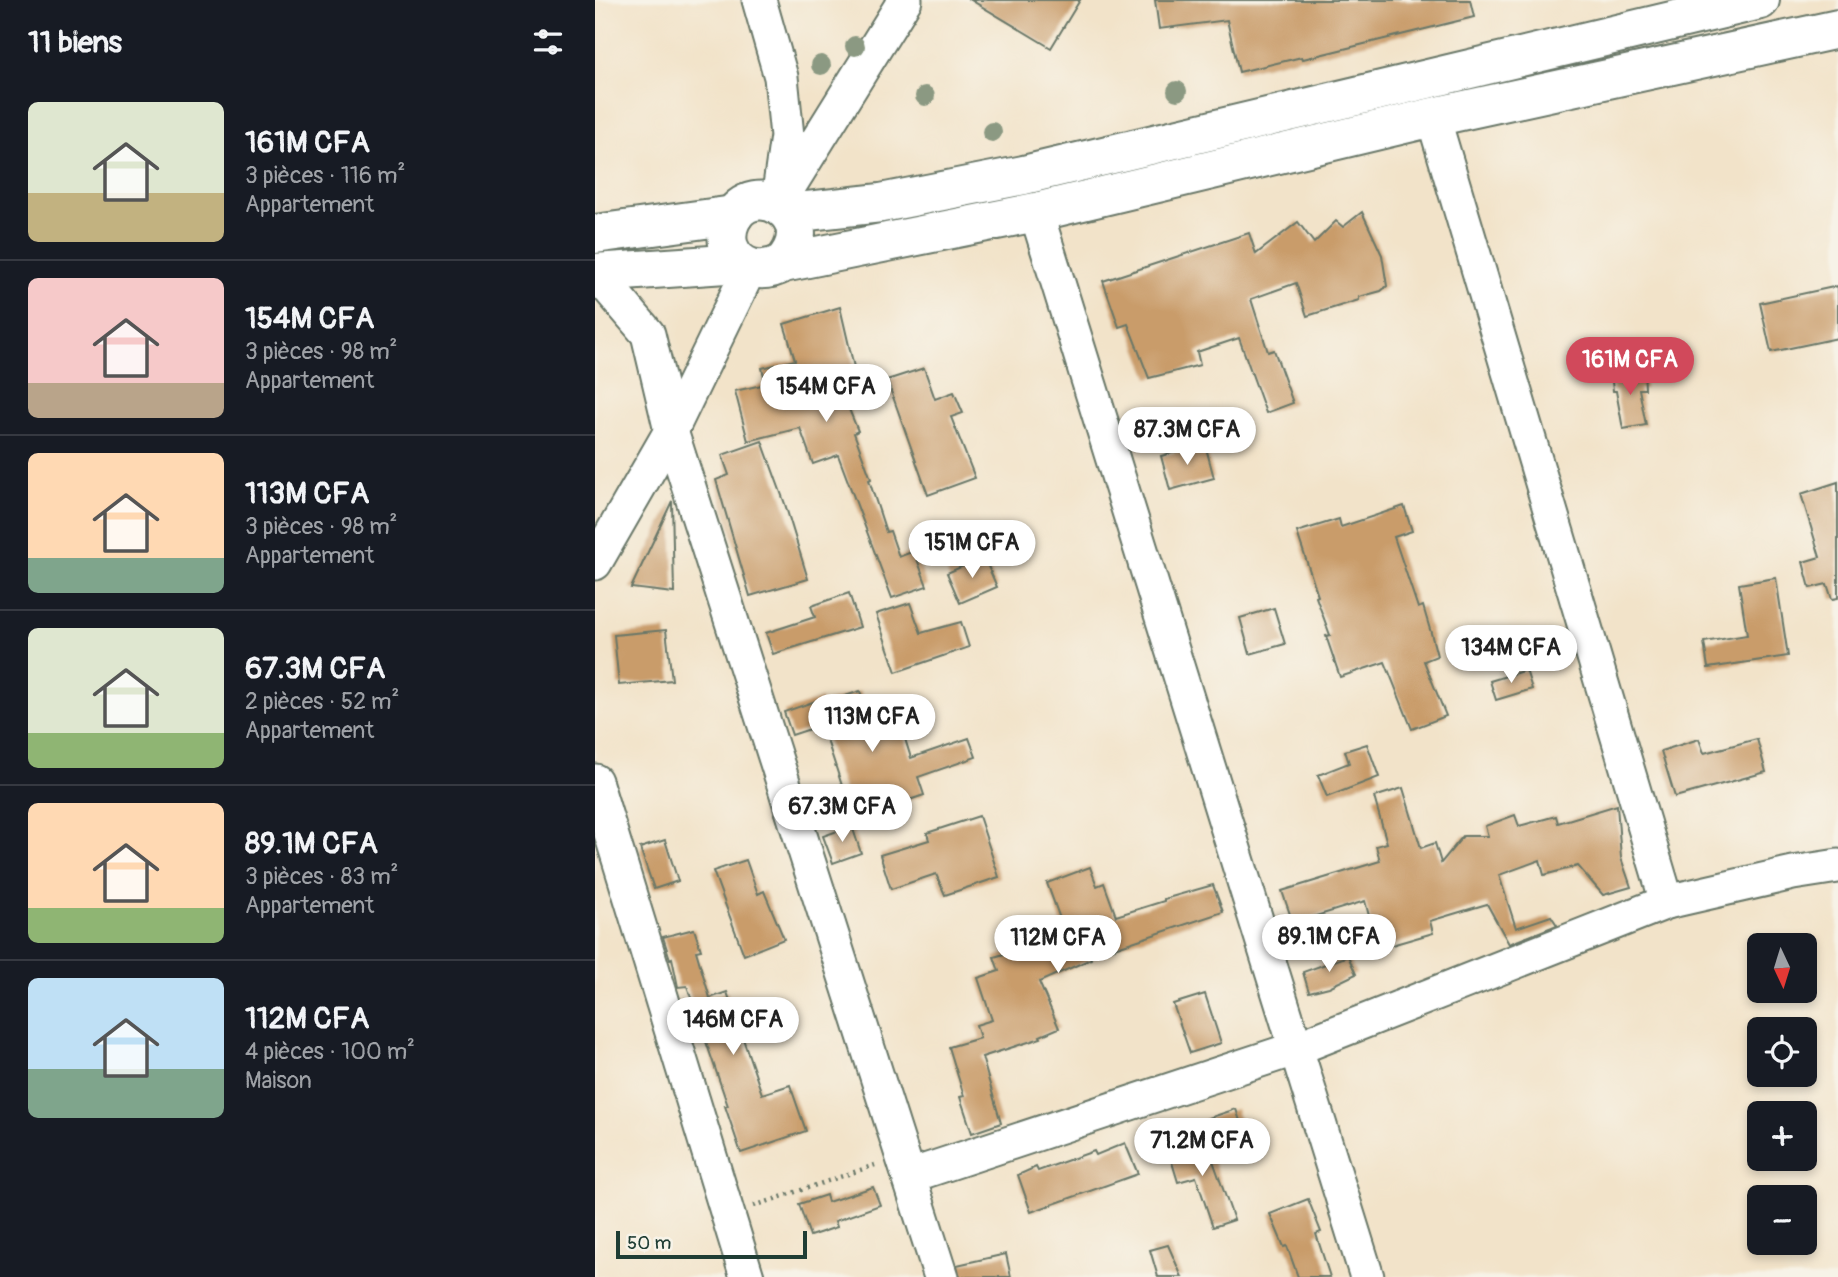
<!DOCTYPE html>
<html lang="fr">
<head>
<meta charset="utf-8">
<style>
  body { margin:0; font-family:Pangolin,sans-serif; background:#242831; color:#f1f3f6; height:100vh; display:flex; flex-direction:column; font-size:26px; white-space:nowrap }
  * { box-sizing:border-box; margin:0 }
  p { font-size:23px; color:#9ea1a6 }
  .icon { flex:none; width:38px; height:38px; fill:none; stroke:currentColor; stroke-width:2; stroke-linecap:round; stroke-linejoin:round }
  .map { position:relative; flex:1; overflow:hidden }
  .side { display:flex; flex-direction:column; background:#171b24; width:595px }
  .side>* { flex:none }
  .needle { width:46px; rotate:176deg }
  .tools { position:absolute; left:1152px; top:933px; display:grid; gap:14px }
  .tools a { display:grid; place-items:center; width:70px; height:70px; border-radius:10px; background:#171b24; box-shadow:0 4px 10px #0003; font-size:35px }
  .scale { position:absolute; left:21px; bottom:18px; width:191px; box-sizing:border-box; padding-left:7px; border:4px solid #1f3d34; border-top:0; font-size:19px; line-height:24px; white-space:nowrap; color:#1f3d34; -webkit-text-stroke:5px #f7f3e8; paint-order:stroke }
  .price { position:absolute; translate:-50% -60px; padding:0 16px; border-radius:24px; background:#fff; color:#222; font-size:23px; line-height:46px; filter:drop-shadow(0 2px 4px #0008) }
  .price::after { content:''; position:absolute; left:50%; top:42px; width:21px; height:16px; margin-left:-10px; background:inherit; clip-path:polygon(0 0,100% 0,50% 100%) }
  .price.active { background:#d1495b; color:#fff }
  ul { padding:0; list-style:none }
  li { display:flex; align-items:center; gap:21px; height:175px; padding:0 28px }
  li+li { border-top:2px solid #363941 }
  li span { display:grid; place-items:center; flex:none; width:196px; height:140px; border-radius:10px; color:#555 }
  li>.icon { margin-inline-start:auto }
  span .icon { width:84px; height:84px; fill:#fffc; stroke-width:1 }
  li b { font-size:30px }
  h2 { display:flex; justify-content:space-between; align-items:center; height:84px; padding:0 28px; font-size:30px }
  main { display:flex; flex:1; min-height:0 }
  .map>svg:first-child { display:block }
  .building { fill:#c99c6b }
  .lines { fill:none; stroke-linecap:round; stroke-linejoin:round }
  .minor-casing { stroke:#697768; stroke-width:37 }
  .major-casing { stroke:#697768; stroke-width:42 }
  .path { stroke:#697768; stroke-width:4.5; stroke-dasharray:2 5; stroke-linecap:butt }
  .minor { stroke:#fff; stroke-width:33 }
  .major { stroke:#fff; stroke-width:38 }
  .tree { fill:#8b9982 }
</style>
</head>
<body>
<main>
<section class="side">
<h2>11 biens<svg class="icon" aria-label="filters" viewBox="0 0 24 24"><path d="M4 7h16M4 17h16"/><circle cx="9" cy="7" r="2"/><circle cx="15" cy="17" r="2"/></svg></h2>
<ul>
<li><span style="background:linear-gradient(#dfe7d0 65%,#c2b280 0)"><svg class="icon" aria-label="home" viewBox="0 0 24 24"><path d="M3 11l9-7 9 7M6 9v11h12V9"/></svg></span><div><b>161M CFA</b><p>3 pièces · 116 m²</p><p>Appartement</p></div></li>
<li><span style="background:linear-gradient(#f6c9c9 75%,#b9a48a 0)"><svg class="icon" aria-label="home" viewBox="0 0 24 24"><path d="M3 11l9-7 9 7M6 9v11h12V9"/></svg></span><div><b>154M CFA</b><p>3 pièces · 98 m²</p><p>Appartement</p></div></li>
<li><span style="background:linear-gradient(#ffd9b3 75%,#7fa58c 0)"><svg class="icon" aria-label="home" viewBox="0 0 24 24"><path d="M3 11l9-7 9 7M6 9v11h12V9"/></svg></span><div><b>113M CFA</b><p>3 pièces · 98 m²</p><p>Appartement</p></div></li>
<li><span style="background:linear-gradient(#dfe7d0 75%,#8fb573 0)"><svg class="icon" aria-label="home" viewBox="0 0 24 24"><path d="M3 11l9-7 9 7M6 9v11h12V9"/></svg></span><div><b>67.3M CFA</b><p>2 pièces · 52 m²</p><p>Appartement</p></div></li>
<li><span style="background:linear-gradient(#ffd9b3 75%,#8fb573 0)"><svg class="icon" aria-label="home" viewBox="0 0 24 24"><path d="M3 11l9-7 9 7M6 9v11h12V9"/></svg></span><div><b>89.1M CFA</b><p>3 pièces · 83 m²</p><p>Appartement</p></div></li>
<li><span style="background:linear-gradient(#bfe0f5 65%,#7fa58c 0)"><svg class="icon" aria-label="home" viewBox="0 0 24 24"><path d="M3 11l9-7 9 7M6 9v11h12V9"/></svg></span><div><b>112M CFA</b><p>4 pièces · 100 m²</p><p>Maison</p></div></li>
</ul>
</section>
<div class="map">
<svg width="1243" height="1277" viewBox="0 0 1243 1277">
  <rect width="100%" height="100%" fill="#f7f3e8"/>
  <filter id="ink" filterUnits="userSpaceOnUse"><feTurbulence type="fractalNoise" baseFrequency=".0143" numOctaves="2"/><feDisplacementMap in="SourceGraphic" scale="14" xChannelSelector="R" yChannelSelector="G"/><feConvolveMatrix kernelMatrix="1 2 1 2 8 2 1 2 1" color-interpolation-filters="sRGB"/></filter>
  <filter id="wash" filterUnits="userSpaceOnUse"><feTurbulence type="fractalNoise" baseFrequency=".00686" numOctaves="4" result="noise"/><feDisplacementMap in="SourceGraphic" scale="28" xChannelSelector="R" yChannelSelector="G"/><feGaussianBlur stdDeviation="1.57" result="paint"/><feColorMatrix in="noise" values="0 0 0 0 0 0 0 0 0 0 0 0 0 0 0 0 0 1.4 0 .05"/><feComposite in="paint" operator="in"/></filter>
  <g filter="url(#wash)">
    <rect width="100%" height="100%" fill="#f2e3c9"/>
    <g id="blocks">
      <!-- building -->
      <g class="building">
        <polygon points="376,0 485,0 456,48"/>
        <polygon points="560,0 875,0 879,17 708,59 707,57 644,72 632,20 564,29"/>
        <polygon points="767,212 787,255 792,286 786,291 764,297 764,300 712,316 701,283 656,299 673,352 679,350 698,403 671,413 644,338 602,352 605,365 554,378 533,324 524,327 508,281 654,233 661,254 703,222 719,243 741,221 748,227"/>
        <polygon points="1243,286 1243,338 1176,352 1165,303"/>
        <polygon points="245,307 265,393 249,397 263,431 259,433 276,479 274,480 291,532 295,531 304,557 319,551 332,586 297,598 243,455 218,464 205,428 153,441 140,391 171,384 167,368 200,360 189,324"/>
        <polygon points="329,368 340,399 359,392 368,413 356,417 380,478 333,495 292,380"/>
        <polygon points="1049,369 1050,389 1044,389 1051,425 1028,429 1021,391 1018,391 1016,372"/>
        <polygon points="167,441 190,504 213,579 155,596 121,480 134,475 127,455"/>
        <polygon points="610,444 619,478 575,490 566,456"/>
        <polygon points="1243,482 1243,598 1237,599 1232,584 1215,588 1208,562 1225,557 1206,494"/>
        <polygon points="77,501 79,593 36,588"/>
        <polygon points="809,506 817,531 799,537 823,608 828,606 836,633 842,656 829,661 851,716 817,729 790,662 745,677 731,636 735,635 721,597 723,596 702,532 744,519 746,527"/>
        <polygon points="389,557 402,587 365,603 352,573"/>
        <polygon points="1181,578 1193,656 1113,668 1109,642 1152,635 1144,584"/>
        <polygon points="254,593 265,627 178,654 171,633 220,617 216,606"/>
        <polygon points="315,603 326,633 366,622 374,647 301,672 281,614"/>
        <polygon points="679,608 690,644 655,654 645,618"/>
        <polygon points="71,630 77,680 24,685 19,635"/>
        <polygon points="931,670 937,689 901,700 895,681"/>
        <polygon points="265,691 280,735 306,726 316,758 374,738 381,757 323,777 329,795 258,819 227,725 197,735 189,712 226,699 227,704"/>
        <polygon points="1104,739 1109,753 1162,739 1171,772 1080,797 1066,751"/>
        <polygon points="772,744 784,777 732,797 723,775 754,763 750,751"/>
        <polygon points="808,788 826,848 840,843 846,863 868,836 893,836 890,826 920,815 924,826 961,816 963,823 1022,805 1026,858 1036,887 1008,895 983,866 949,875 945,860 904,875 921,928 956,916 962,925 914,944 892,904 835,921 838,933 783,949 770,901 698,923 687,891 785,861 781,846 792,843 779,797"/>
        <polygon points="384,816 404,877 350,895 341,874 296,889 285,855 334,840 332,833"/>
        <polygon points="257,826 266,853 238,863 228,836"/>
        <polygon points="70,840 83,881 59,889 45,848"/>
        <polygon points="151,860 163,894 169,891 189,939 149,955 118,871"/>
        <polygon points="495,867 502,886 509,883 521,916 569,901 569,899 618,885 628,912 495,956 496,959 444,982 464,1028 445,1036 446,1038 387,1057 406,1123 377,1133 365,1097 369,1096 354,1047 385,1038 381,1025 397,1020 383,978 404,971 399,957 426,949 429,957 472,938 452,883"/>
        <polygon points="99,929 106,950 101,951 115,998 132,992 167,1094 195,1085 211,1131 146,1153 130,1106 133,1106 92,986 83,987 77,958 75,959 68,937"/>
        <polygon points="753,956 761,974 734,987 714,992 708,972"/>
        <polygon points="610,994 626,1043 595,1053 578,1004"/>
        <polygon points="641,1109 647,1127 615,1140 608,1120"/>
        <polygon points="610,1138 639,1220 618,1227 601,1177 583,1182 573,1149"/>
        <polygon points="530,1143 543,1174 436,1212 423,1175 441,1167 443,1171 499,1151 501,1155"/>
        <polygon points="278,1187 285,1205 240,1221 242,1227 215,1236 204,1204 231,1195 233,1202"/>
        <polygon points="713,1199 726,1232 721,1234 735,1277 703,1277 692,1246 689,1247 675,1214"/>
        <polygon points="573,1245 587,1277 563,1277 555,1250"/>
        <polygon points="411,1254 416,1277 365,1277 362,1265"/>
      </g>
    </g>
  </g>
  <g filter="url(#ink)">
    <use href="#blocks" fill-opacity="0" stroke="#697768" stroke-width="2"/>
    <g class="lines">
      <defs>
        <g id="minor">
          <polyline points="164,0 186,77 192,136 184,193"/>
          <polyline points="838,117 1072,902"/>
          <polyline points="183,204 310,0"/>
          <polyline points="441,212 772,1277"/>
          <polyline points="1,273 53,334 76,431 346,1277"/>
          <polyline points="0,563 76,431 155,268"/>
          <polyline points="0,781 152,1277"/>
          <polyline points="315,1176 702,1048 1072,902 1198,873 1243,866"/>
        </g>
        <g id="major">
          <polyline points="194,213 286,203 429,175 1165,0"/>
          <polyline points="0,234 139,215"/>
          <path d="M188 263C230 216 158 175 136 220 132 229 131 238 134 247 143 271 169 274 188 263L441 212 838 117 1243 29"/>
          <polyline points="0,273 145,263"/>
        </g>
      </defs>
      <!-- minor casing -->
      <use href="#minor" class="minor-casing"/>
      <!-- major casing -->
      <use href="#major" class="major-casing"/>
      <!-- path -->
      <polyline class="path" points="159,1206 280,1165"/>
      <!-- minor -->
      <use href="#minor" class="minor"/>
      <!-- major -->
      <use href="#major" class="major"/>
    </g>
    <!-- trees -->
    <g class="tree">
      <circle cx="260" cy="46" r="10"/>
      <circle cx="226" cy="65" r="10"/>
      <circle cx="582" cy="91" r="10"/>
      <circle cx="330" cy="96" r="10"/>
      <circle cx="397" cy="132" r="10"/>
    </g>
  </g>
</svg>
<div class="tools">
<a><svg class="needle" viewBox="-14 -14 28 28"><path d="M0-13l5 13h-10z" fill="#e53935"/><path d="M0 13l5-13h-10z" fill="#9ea1a6"/></svg></a>
<a><svg class="icon" aria-label="locate" viewBox="0 0 24 24"><circle cx="12" cy="12" r="6"/><path d="M12 2v4M12 18v4M2 12h4M18 12h4"/></svg></a>
<a>+</a>
<a>−</a>
</div>
<div class="scale">50 m</div>
<b class="price active" style="left:1035px;top:397px">161M CFA</b>
<b class="price" style="left:231px;top:424px">154M CFA</b>
<b class="price" style="left:592px;top:467px">87.3M CFA</b>
<b class="price" style="left:377px;top:580px">151M CFA</b>
<b class="price" style="left:916px;top:685px">134M CFA</b>
<b class="price" style="left:277px;top:754px">113M CFA</b>
<b class="price" style="left:247px;top:844px">67.3M CFA</b>
<b class="price" style="left:734px;top:974px">89.1M CFA</b>
<b class="price" style="left:463px;top:975px">112M CFA</b>
<b class="price" style="left:138px;top:1057px">146M CFA</b>
<b class="price" style="left:607px;top:1178px">71.2M CFA</b>
</div>
</main>
</body>
</html>
